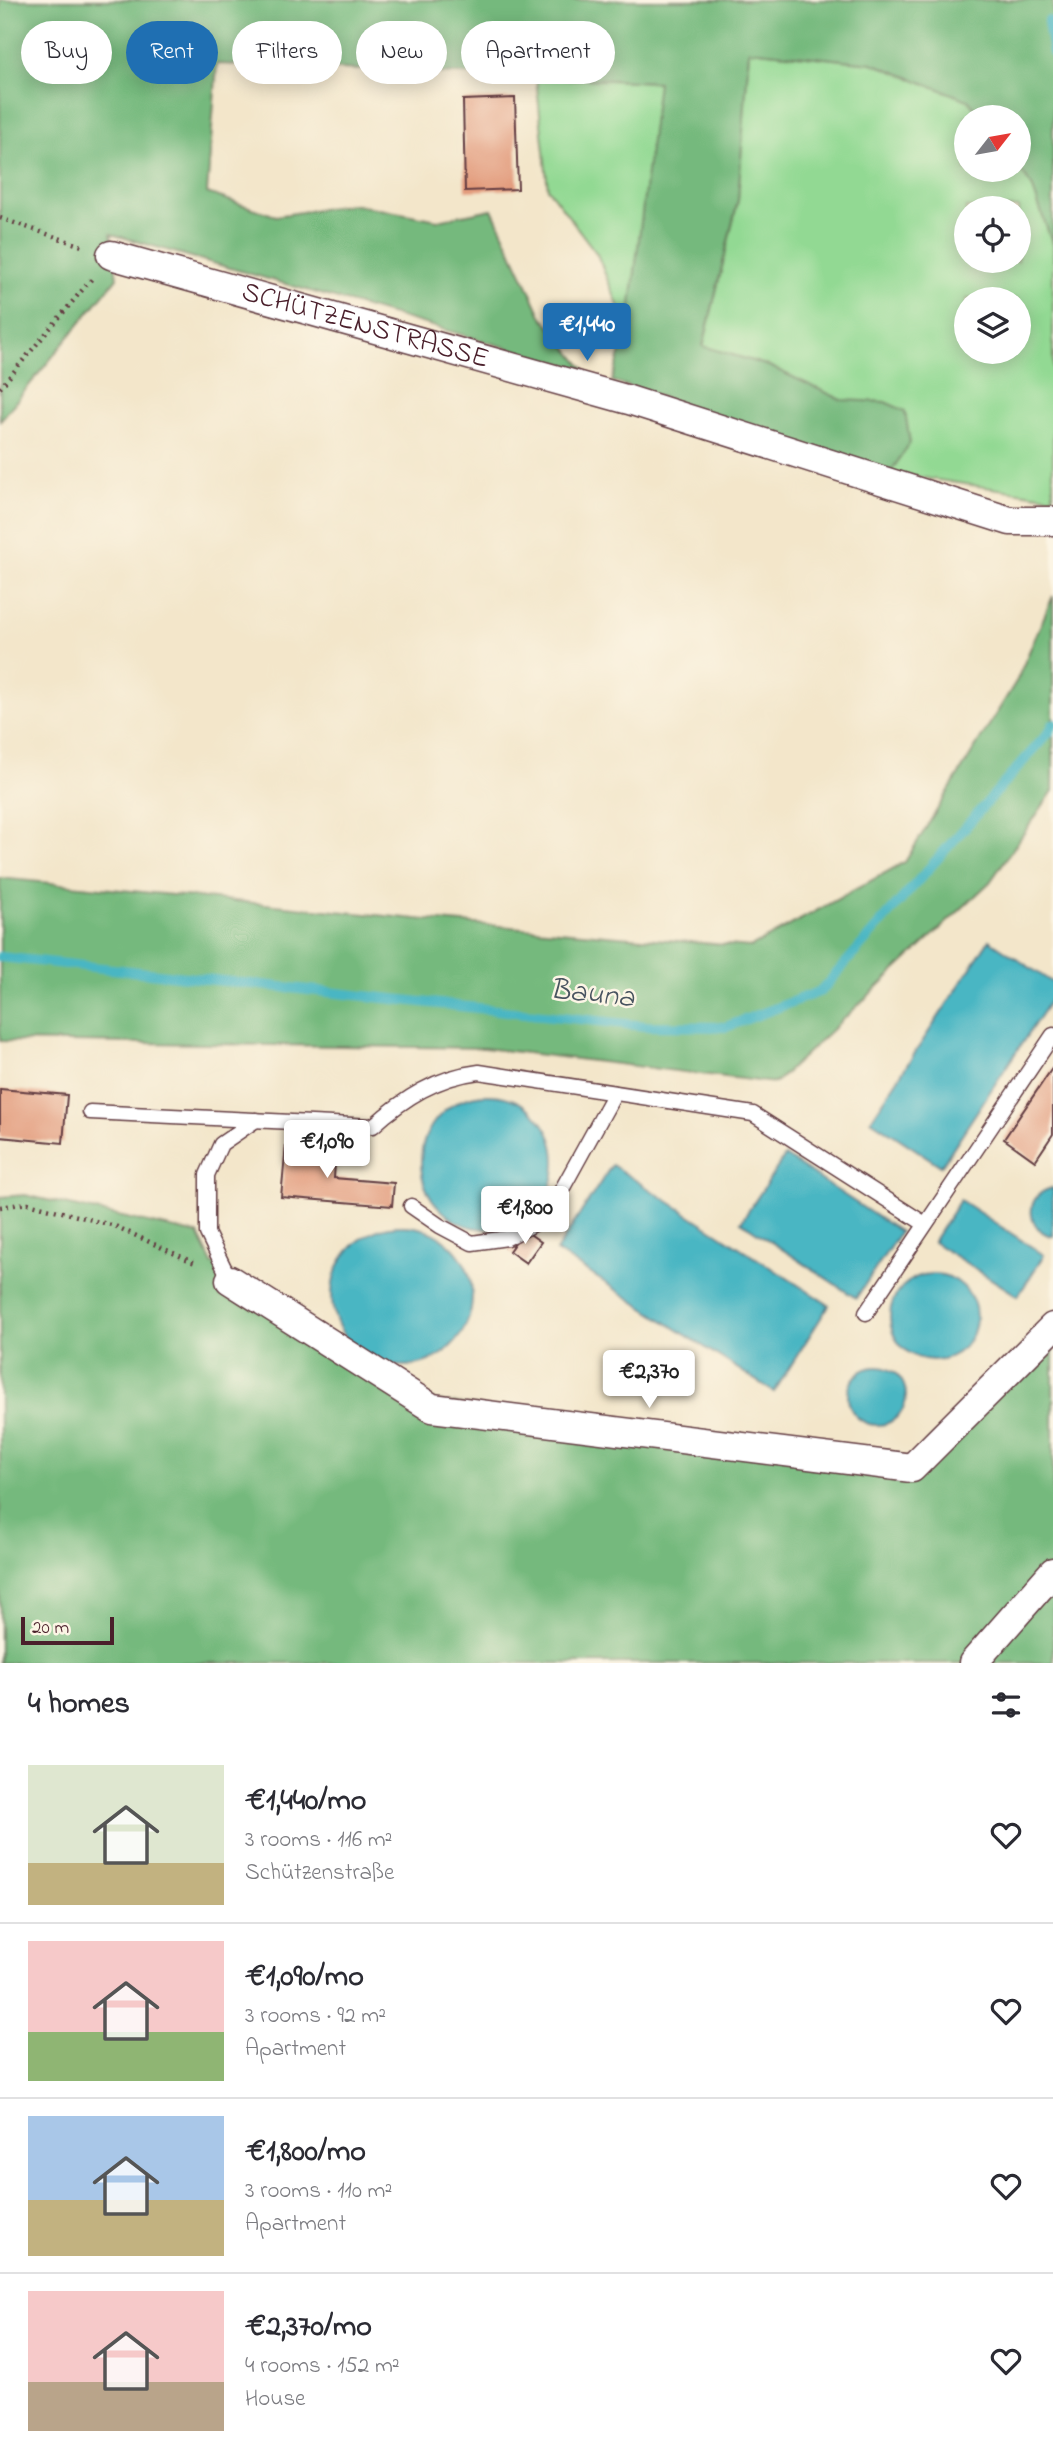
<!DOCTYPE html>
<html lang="en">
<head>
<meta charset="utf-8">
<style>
  body { margin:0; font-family:"Indie Flower",sans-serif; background:#f2f2f3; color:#2b2b33; height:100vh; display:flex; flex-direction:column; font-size:26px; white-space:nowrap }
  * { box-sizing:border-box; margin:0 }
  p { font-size:23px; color:#7c7c81 }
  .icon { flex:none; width:38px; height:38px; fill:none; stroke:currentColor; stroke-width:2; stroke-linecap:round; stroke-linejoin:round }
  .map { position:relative; height:1663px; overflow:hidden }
  .drawer { display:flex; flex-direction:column; background:#fff; flex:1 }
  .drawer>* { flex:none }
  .banner { position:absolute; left:21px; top:21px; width:700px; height:63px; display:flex; gap:14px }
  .needle { width:46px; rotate:59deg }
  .controls { position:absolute; left:954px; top:105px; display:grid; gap:14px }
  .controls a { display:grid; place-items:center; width:77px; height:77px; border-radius:50%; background:#fff; box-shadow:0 4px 18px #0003; font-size:35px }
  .scale { position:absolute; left:21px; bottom:18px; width:93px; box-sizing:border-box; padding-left:7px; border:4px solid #4a1f2b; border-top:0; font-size:19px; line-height:24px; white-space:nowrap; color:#4a1f2b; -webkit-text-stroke:5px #fcf5e5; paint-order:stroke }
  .price { position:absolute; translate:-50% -60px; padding:0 16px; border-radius:7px; background:#fff; color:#222; font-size:23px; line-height:46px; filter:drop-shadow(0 2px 4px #0008) }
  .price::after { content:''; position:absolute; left:50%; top:42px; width:21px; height:16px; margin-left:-10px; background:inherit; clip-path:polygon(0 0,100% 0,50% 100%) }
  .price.selected { background:#1f6fb2; color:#fff }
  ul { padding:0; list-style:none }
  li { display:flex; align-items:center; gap:21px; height:175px; padding:0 28px }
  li+li { border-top:2px solid #e1e1e2 }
  li span { display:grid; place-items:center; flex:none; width:196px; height:140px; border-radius:0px; color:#555 }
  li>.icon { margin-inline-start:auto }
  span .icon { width:84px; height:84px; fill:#fffc; stroke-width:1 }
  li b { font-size:30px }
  h2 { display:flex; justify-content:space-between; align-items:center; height:84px; padding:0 28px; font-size:30px }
  .pill { padding:0 24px; border-radius:32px; background:#fff; box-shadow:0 4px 18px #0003; font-size:24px; line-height:63px }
  .pill.selected { background:#1f6fb2; color:#fff }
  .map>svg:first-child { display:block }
  .green { fill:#92d993; stroke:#6e7c5f; stroke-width:2; fill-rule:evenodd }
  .forest { fill:#75b97d; stroke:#606c54; stroke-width:2 }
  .water { fill:#48b6c3; stroke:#496a77; stroke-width:2 }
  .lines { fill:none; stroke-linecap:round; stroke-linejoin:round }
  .stream { stroke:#48b6c3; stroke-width:10 }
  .building { fill:#e29a7a }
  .service-casing { stroke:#633d43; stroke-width:17 }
  .minor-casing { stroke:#633d43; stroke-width:31 }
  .path { stroke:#633d43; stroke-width:4.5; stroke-dasharray:2 5; stroke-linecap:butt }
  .service { stroke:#fff; stroke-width:14 }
  .minor { stroke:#fff; stroke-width:28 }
  .labels { text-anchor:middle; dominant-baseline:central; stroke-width:5; stroke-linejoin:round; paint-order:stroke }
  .street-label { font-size:28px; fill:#4a1f2b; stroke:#fcf5e5 }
  .water-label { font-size:30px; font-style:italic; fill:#495460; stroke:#fcf5e5 }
</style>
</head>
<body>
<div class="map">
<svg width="1053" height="1663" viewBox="0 0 1053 1663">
  <rect width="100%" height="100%" fill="#fcf5e5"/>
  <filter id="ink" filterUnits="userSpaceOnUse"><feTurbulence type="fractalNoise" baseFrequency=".0143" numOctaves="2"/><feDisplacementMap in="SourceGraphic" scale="14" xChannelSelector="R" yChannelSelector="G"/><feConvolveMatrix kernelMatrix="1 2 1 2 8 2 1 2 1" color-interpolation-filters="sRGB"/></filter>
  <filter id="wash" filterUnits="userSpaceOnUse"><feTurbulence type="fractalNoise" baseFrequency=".00686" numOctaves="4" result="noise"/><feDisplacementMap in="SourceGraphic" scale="28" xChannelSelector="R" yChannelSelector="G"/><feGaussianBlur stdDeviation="1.57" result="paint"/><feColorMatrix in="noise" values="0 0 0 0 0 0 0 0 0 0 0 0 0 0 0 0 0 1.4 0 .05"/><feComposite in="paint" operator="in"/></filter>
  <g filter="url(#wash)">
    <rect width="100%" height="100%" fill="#f3e6ca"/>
    <!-- green -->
    <g class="green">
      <path d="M749 50 872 63 969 100 981 117H966V170H1018L1019 168 1032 186 1053 245V497L890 473 885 402 842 401 769 366 703 347 738 200ZM966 208H1018V261H966ZM966 299H1018V352H966Z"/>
      <polygon points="536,77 659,82 628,329 597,254 548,189"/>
    </g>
    <!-- forest -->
    <g class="forest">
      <polygon points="0,0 1053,0 1053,245 1032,186 1019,168 1018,117 981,117 968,100 872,63 749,50 738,200 703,346 769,366 842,400 885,402 905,411 910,443 890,473 612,381 628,329 658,82 217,64 207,193 276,216 352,204 438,220 492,209 541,315 585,370 111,234 117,278 0,421"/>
      <polygon points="1053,596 1053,791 990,882 775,1083 484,1048 0,1041 0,878 427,920 751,947 905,862 1017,680"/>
      <polygon points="25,1195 198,1234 212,1263 435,1401 910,1459 1053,1320 1053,1663 0,1663 0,1197"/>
    </g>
    <!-- water -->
    <g class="water">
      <polygon points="989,940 1053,983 1053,996 941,1166 871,1120"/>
      <circle cx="488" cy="1162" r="67"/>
      <polygon points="785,1156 900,1232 856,1298 741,1222"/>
      <polygon points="612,1165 829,1305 774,1392 556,1251"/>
      <path d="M1053 1188V1236C1025 1231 1024 1193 1053 1188Z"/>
      <polygon points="960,1200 1044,1255 1018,1296 933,1242"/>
      <circle cx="402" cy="1296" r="70"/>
      <circle cx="933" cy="1317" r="43"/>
      <circle cx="877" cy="1396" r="29"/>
    </g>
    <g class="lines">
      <!-- stream -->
      <g class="stream">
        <polyline points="1048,21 1053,53"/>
        <polyline points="0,957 645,1026 726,1027 821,991 1050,731 1053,724"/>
      </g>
    </g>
    <g id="blocks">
      <!-- building -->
      <g class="building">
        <polygon points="515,98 518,189 465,191 463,100"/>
        <polygon points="1053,1067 1053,1134 1035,1161 1004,1139"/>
        <polygon points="0,1089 67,1095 63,1143 0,1137"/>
        <polygon points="286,1145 336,1149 334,1178 394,1183 392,1206 281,1197"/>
        <polygon points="524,1230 541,1242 526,1263 509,1251"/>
      </g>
    </g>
  </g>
  <g filter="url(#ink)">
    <use href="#blocks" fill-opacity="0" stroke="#633d43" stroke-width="2"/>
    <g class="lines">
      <defs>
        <g id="service">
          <path d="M90 1112 373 1126C404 1098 437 1077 479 1072L753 1114 925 1224"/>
          <polyline points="411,1206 440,1226 472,1243 507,1238 540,1221 561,1191 615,1093"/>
          <polyline points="230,1280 207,1233 207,1175 221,1144 256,1120"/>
          <polyline points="866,1313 1053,1035"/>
        </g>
        <g id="minor">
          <path id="s1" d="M111 255 629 400 1010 521H1053"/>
          <polyline points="230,1280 432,1408 912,1468 1053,1327"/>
          <polyline points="973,1663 1053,1572"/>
        </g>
      </defs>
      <!-- service casing -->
      <use href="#service" class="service-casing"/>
      <!-- minor casing -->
      <use href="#minor" class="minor-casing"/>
      <!-- path -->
      <g class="path">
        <polyline points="0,218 85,247"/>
        <polyline points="0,388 94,276"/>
        <polyline points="0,1207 28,1203 115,1226 197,1264"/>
      </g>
      <!-- service -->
      <use href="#service" class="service"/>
      <!-- minor -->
      <use href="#minor" class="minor"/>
    </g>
  </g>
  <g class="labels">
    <!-- street labels -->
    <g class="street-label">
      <text stroke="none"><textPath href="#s1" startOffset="264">SCHÜTZENSTRASSE</textPath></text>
    </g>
    <!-- water labels -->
    <g class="water-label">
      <text transform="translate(592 995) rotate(6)">Bauna</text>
    </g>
  </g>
</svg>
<div class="controls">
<a><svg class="needle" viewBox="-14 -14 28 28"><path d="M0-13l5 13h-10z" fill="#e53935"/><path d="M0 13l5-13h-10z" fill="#7c7c81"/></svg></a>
<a><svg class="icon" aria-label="locate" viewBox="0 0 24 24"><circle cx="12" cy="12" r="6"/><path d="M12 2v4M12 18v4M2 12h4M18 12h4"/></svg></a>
<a><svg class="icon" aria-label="layers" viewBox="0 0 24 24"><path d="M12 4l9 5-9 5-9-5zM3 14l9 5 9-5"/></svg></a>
</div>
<div class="scale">20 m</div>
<b class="price selected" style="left:587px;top:363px">€1,440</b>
<b class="price" style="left:327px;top:1180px">€1,090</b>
<b class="price" style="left:525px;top:1246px">€1,800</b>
<b class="price" style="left:649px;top:1410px">€2,370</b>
<div class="banner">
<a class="pill">Buy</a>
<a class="pill selected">Rent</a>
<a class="pill">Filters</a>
<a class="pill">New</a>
<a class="pill">Apartment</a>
</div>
</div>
<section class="drawer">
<h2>4 homes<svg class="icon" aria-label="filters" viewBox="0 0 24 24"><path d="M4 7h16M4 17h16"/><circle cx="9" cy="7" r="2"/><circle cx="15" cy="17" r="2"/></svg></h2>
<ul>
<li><span style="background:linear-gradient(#dfe7d0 70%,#c2b280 0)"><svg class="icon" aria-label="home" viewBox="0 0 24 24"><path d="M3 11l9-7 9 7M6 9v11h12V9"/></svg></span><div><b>€1,440/mo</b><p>3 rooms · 116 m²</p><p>Schützenstraße</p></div><svg class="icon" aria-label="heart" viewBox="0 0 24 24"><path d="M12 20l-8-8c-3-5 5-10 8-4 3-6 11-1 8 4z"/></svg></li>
<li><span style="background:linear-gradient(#f6c9c9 65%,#8fb573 0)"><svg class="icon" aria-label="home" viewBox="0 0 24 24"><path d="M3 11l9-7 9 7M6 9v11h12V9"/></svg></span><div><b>€1,090/mo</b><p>3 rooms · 92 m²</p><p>Apartment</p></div><svg class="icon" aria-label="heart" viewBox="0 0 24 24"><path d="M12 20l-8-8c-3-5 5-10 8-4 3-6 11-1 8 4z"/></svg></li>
<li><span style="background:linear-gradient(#a9c7e8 60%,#c2b280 0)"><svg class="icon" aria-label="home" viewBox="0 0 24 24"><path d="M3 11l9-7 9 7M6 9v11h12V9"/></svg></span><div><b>€1,800/mo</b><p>3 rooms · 110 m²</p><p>Apartment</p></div><svg class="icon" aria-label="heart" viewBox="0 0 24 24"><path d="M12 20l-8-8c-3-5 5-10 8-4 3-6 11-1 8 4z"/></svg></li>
<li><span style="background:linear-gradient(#f6c9c9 65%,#b9a48a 0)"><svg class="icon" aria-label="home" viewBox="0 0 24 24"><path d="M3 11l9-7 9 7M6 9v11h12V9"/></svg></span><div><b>€2,370/mo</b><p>4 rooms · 152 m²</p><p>House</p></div><svg class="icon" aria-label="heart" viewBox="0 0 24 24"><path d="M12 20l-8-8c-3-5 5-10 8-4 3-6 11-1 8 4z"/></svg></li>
</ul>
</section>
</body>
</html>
